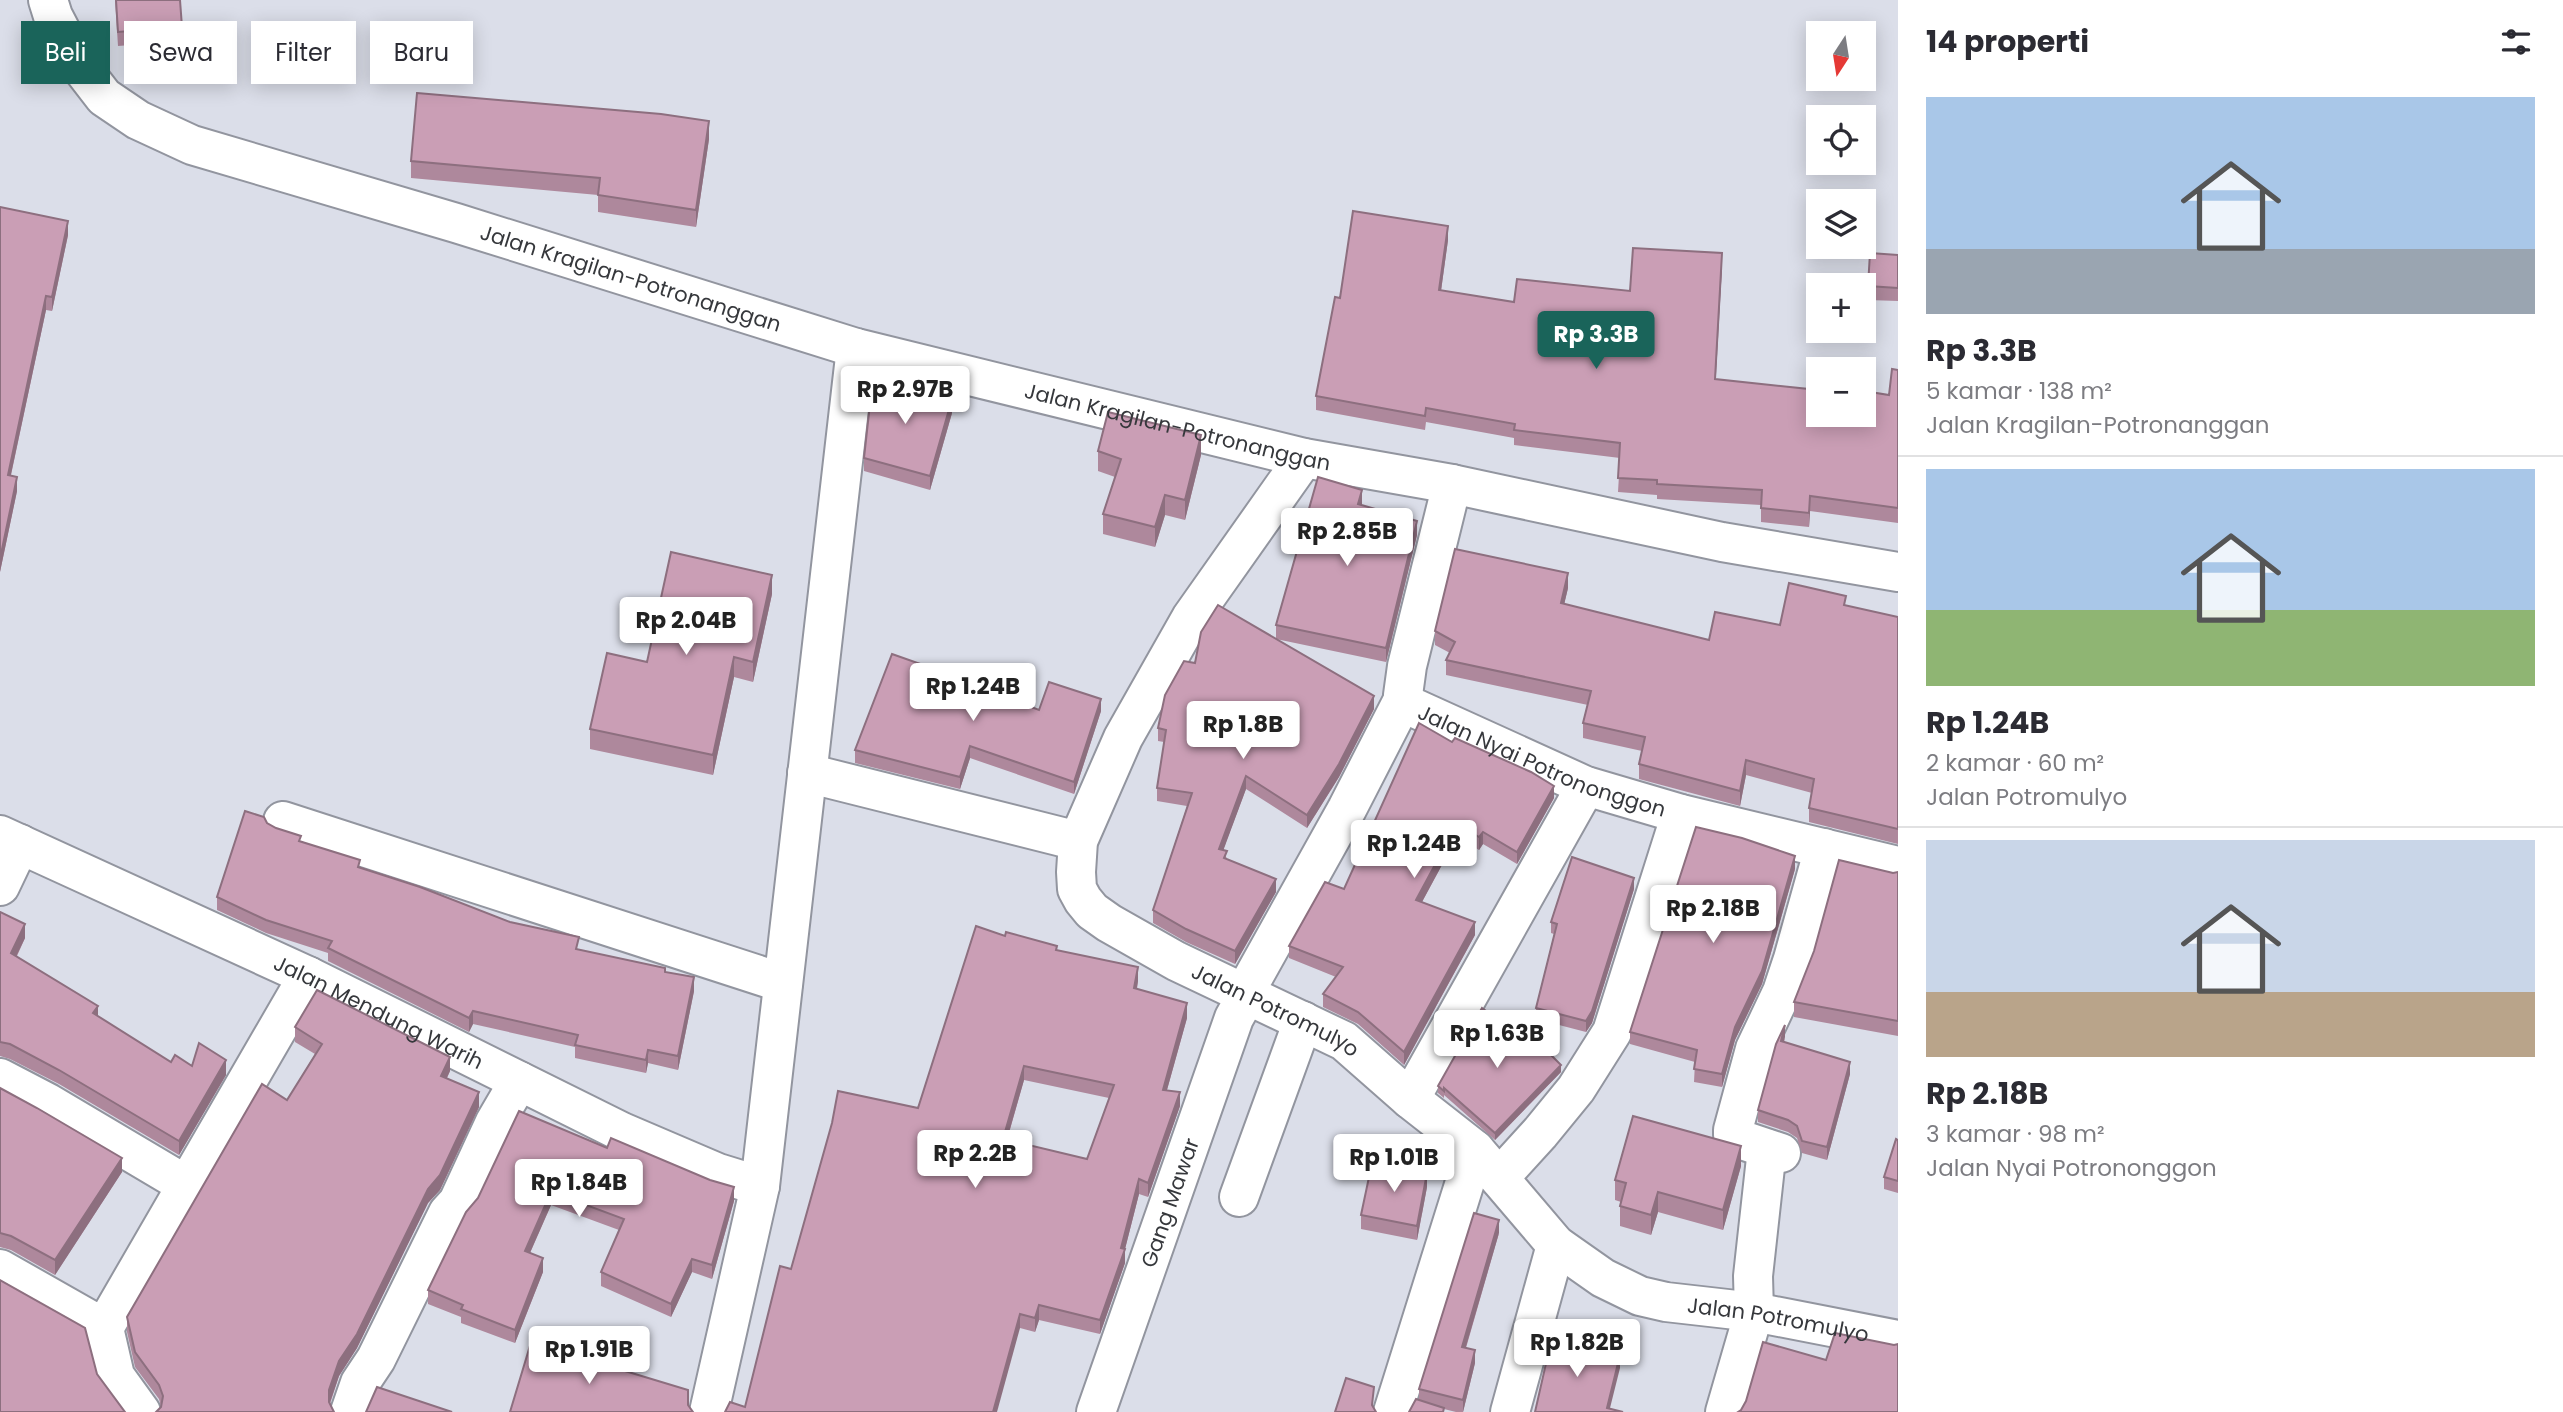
<!DOCTYPE html>
<html lang="id">
<head>
<meta charset="utf-8">
<style>
  body { margin:0; font-family:Poppins,sans-serif; background:#f7f7f7; color:#2b2b33; height:100vh; display:flex; flex-direction:column; font-size:26px; white-space:nowrap }
  * { box-sizing:border-box; margin:0 }
  p { font-size:23px; color:#7c7c81 }
  .icon { flex:none; width:38px; height:38px; fill:none; stroke:currentColor; stroke-width:2; stroke-linecap:round; stroke-linejoin:round }
  .map { position:relative; flex:1; overflow:hidden }
  .details { display:flex; flex-direction:column; background:#fff; width:665px }
  .details>* { flex:none }
  .banner { position:absolute; left:21px; top:21px; width:665px; height:63px; display:flex; gap:14px }
  .needle { width:46px; rotate:192deg }
  .tools { position:absolute; left:1806px; top:21px; display:grid; gap:14px }
  .tools a { display:grid; place-items:center; width:70px; height:70px; border-radius:0px; background:#fff; box-shadow:0 4px 18px #0003; font-size:35px }
  .price { position:absolute; translate:-50% -60px; padding:0 16px; border-radius:7px; background:#fff; color:#222; font-size:23px; line-height:46px; filter:drop-shadow(0 2px 4px #0008) }
  .price::after { content:''; position:absolute; left:50%; top:42px; width:21px; height:16px; margin-left:-10px; background:inherit; clip-path:polygon(0 0,100% 0,50% 100%) }
  .price.on { background:#1a645a; color:#fff }
  ul { padding:0; list-style:none }
  li { display:grid; align-content:center; gap:14px; height:371px; padding:0 28px }
  li+li { border-top:2px solid #e1e1e2 }
  li span { display:grid; place-items:center; height:217px; border-radius:0px; color:#555 }
  li>.icon { margin-inline-start:auto }
  span .icon { width:126px; height:126px; fill:#fffc; stroke-width:1 }
  li b { font-size:30px }
  h2 { display:flex; justify-content:space-between; align-items:center; height:84px; padding:0 28px; font-size:30px }
  .chip { padding:0 24px; border-radius:0px; background:#fff; box-shadow:0 4px 18px #0003; font-size:24px; line-height:63px }
  .chip.on { background:#1a645a; color:#fff }
  main { display:flex; flex:1; min-height:0 }
  .map>svg:first-child { display:block }
  .lines { fill:none; stroke-linecap:round; stroke-linejoin:round }
  .minor-casing { stroke:#92959f; stroke-width:42 }
  .minor { stroke:#fff; stroke-width:38 }
  .wall { fill:#ae889c; fill-rule:evenodd }
  .shaded-wall { fill:#8d6f7f }
  .building { fill:#ca9eb5; stroke:#8d6f7f; stroke-width:2; fill-rule:evenodd }
  .labels { text-anchor:middle; dominant-baseline:central; stroke-width:5; stroke-linejoin:round; paint-order:stroke }
  .street-label { font-size:21px; fill:#36383c; stroke:#dbdee9 }
</style>
</head>
<body>
<main>
<div class="map">
<svg width="1898" height="1412" viewBox="0 0 1898 1412">
  <rect width="100%" height="100%" fill="#dbdee9"/>
  <g class="lines">
    <defs>
      <g id="minor">
        <path id="s1" d="M48 0 53 16 77 62 104 97 138 120 192 145 456 223 856 348 1304 458 1452 484 1722 542 1898 572"/>
        <path id="s2" d="M1304 458 1191 618 1123 738 1078 841 1076 872 1077 889 1083 900 1092 911 1109 923 1176 961 1344 1041 1410 1099 1475 1150 1556 1245 1603 1278 1640 1296 1666 1302 1754 1312 1898 1340"/>
        <path id="s3" d="M1452 484 1407 666 1403 695 1410 706 1586 786 1681 814 1898 866"/>
        <polyline points="807,773 1078,841"/>
        <polyline points="283,821 783,983"/>
        <path id="s4" d="M0 835 308 976 622 1132 718 1173 760 1186"/>
        <polyline points="0,886 20,844"/>
        <polyline points="1245,992 1347,809 1404,698"/>
        <polyline points="0,1078 48,1103 188,1186"/>
        <polyline points="1410,1099 1586,786"/>
        <polyline points="1781,1153 1736,1138 1733,1135 1733,1130 1755,1049 1782,992 1793,959 1824,848"/>
        <polyline points="1499,1178 1540,1133 1576,1089 1612,1032 1681,814"/>
        <polyline points="1239,1197 1303,1021"/>
        <polyline points="0,1269 104,1328 308,976"/>
        <polyline points="104,1328 115,1376 141,1412"/>
        <polyline points="350,1412 360,1383 376,1359 448,1213 458,1202 495,1122 519,1081"/>
        <polyline points="709,1412 760,1186 856,348"/>
        <path id="s5" d="M1096 1412 1234 1018 1248 993"/>
        <polyline points="1393,1412 1475,1150"/>
        <polyline points="1510,1412 1556,1245"/>
        <polyline points="1725,1412 1754,1312 1753,1276 1767,1149"/>
      </g>
    </defs>
    <!-- minor casing -->
    <use href="#minor" class="minor-casing"/>
    <!-- minor -->
    <use href="#minor" class="minor"/>
  </g>
  <!-- wall -->
  <g class="wall">
    <polygon points="115,0 180,0 182,41 118,46"/>
    <polygon points="709,139 696,227 598,212 598,195 411,178 411,161"/>
    <polygon points="0,207 68,235 52,311 46,310 11,475 17,491 0,572"/>
    <polygon points="1448,240 1441,291 1514,302 1630,291 1722,267 1715,379 1818,390 1889,395 1898,370 1898,523 1810,511 1809,527 1761,522 1761,505 1657,499 1657,495 1618,492 1620,458 1514,445 1514,438 1426,422 1425,430 1316,410 1316,396 1340,298"/>
    <polygon points="1898,255 1898,301 1868,300 1868,286"/>
    <polygon points="952,413 930,490 864,471 864,458"/>
    <polygon points="1098,451 1201,455 1185,520 1165,515 1155,547 1103,534 1103,514 1115,477 1098,471"/>
    <polygon points="1362,504 1361,506 1417,535 1386,662 1276,639 1276,625"/>
    <polygon points="1568,588 1564,604 1709,640 1780,625 1846,606 1898,617 1898,844 1809,822 1809,808 1812,793 1746,775 1740,806 1639,779 1639,764 1642,751 1583,738 1583,723 1588,705 1446,675 1446,660 1450,653 1435,645 1435,631"/>
    <polygon points="772,594 753,682 734,677 713,775 590,749 590,729 647,662"/>
    <polygon points="980,688 1039,710 1101,711 1074,794 970,758 960,789 855,763 855,750"/>
    <polygon points="1374,709 1339,777 1307,828 1246,789 1223,850 1227,859 1276,892 1235,964 1186,942 1153,923 1153,910 1187,806 1157,801 1157,788 1164,742 1158,741 1158,728"/>
    <polygon points="1452,742 1554,798 1517,864 1483,844 1479,850 1457,837 1422,902 1475,935 1404,1065 1358,1024 1323,1007 1323,994 1336,977 1289,958 1289,946 1344,889"/>
    <polygon points="267,823 301,841 360,868 579,950 665,972 694,991 678,1070 648,1063 646,1073 575,1058 575,1047 473,1024 469,1032 328,961 328,953 266,933 217,910 217,897"/>
    <polygon points="1795,869 1762,984 1735,1040 1722,1087 1694,1082 1695,1062 1630,1044 1630,1032"/>
    <polygon points="1898,872 1898,1036 1794,1017 1794,1002 1893,873"/>
    <polygon points="1634,889 1592,1023 1586,1032 1536,1019 1536,1008 1554,934 1551,933 1551,922"/>
    <polygon points="0,912 25,938 17,956 98,1016 171,1062 226,1075 179,1155 59,1084 10,1059 0,1056"/>
    <path d="M1005 936 1057 950 1138 981 1137 989 1187 1018 1167 1090 1180 1106 1148 1197 1139 1194 1125 1249V1263L1100 1334 1039 1320 1035 1332 1020 1328 745 1407 791 1269 918 1108ZM1024 1080 1109 1098 1087 1159 1007 1140Z"/>
    <polygon points="295,1027 450,1071 447,1078 479,1107 440,1190 428,1203 357,1348 339,1376 330,1404 161,1407 159,1399 135,1367 127,1332 127,1317 287,1100 315,1054 295,1042"/>
    <polygon points="1785,1037 1784,1042 1850,1074 1827,1160 1802,1153 1797,1138 1788,1132 1758,1122 1758,1110"/>
    <polygon points="1561,1072 1495,1140 1444,1095 1444,1098 1438,1093 1438,1086"/>
    <polygon points="0,1088 122,1172 55,1275 11,1250 0,1247"/>
    <polygon points="519,1111 734,1201 712,1279 692,1272 671,1317 601,1286 601,1272 619,1230 551,1205 530,1253 543,1272 515,1343 461,1323 461,1317 428,1304 428,1290 478,1198"/>
    <polygon points="1898,1140 1898,1193 1884,1189 1884,1177"/>
    <polygon points="1741,1166 1723,1230 1658,1212 1651,1235 1620,1226 1620,1206 1621,1202 1615,1200 1615,1180"/>
    <polygon points="1427,1187 1417,1240 1361,1229 1361,1215"/>
    <polygon points="1499,1233 1466,1348 1475,1363 1463,1412 1456,1412 1444,1409 1444,1412 1419,1400 1419,1389"/>
  </g>
  <!-- shaded-wall -->
  <g class="shaded-wall">
    <polygon points="709,121 709,139 696,227 696,210"/>
    <polygon points="68,221 68,235 52,311 52,297"/>
    <polygon points="1448,226 1448,240 1439,305 1439,290"/>
    <polygon points="1722,253 1722,267 1715,393 1715,379"/>
    <polygon points="46,296 46,310 8,488 8,475"/>
    <polygon points="952,399 952,413 930,490 930,476"/>
    <polygon points="1201,435 1201,455 1185,520 1185,500"/>
    <polygon points="17,477 17,491 0,572 0,559"/>
    <polygon points="1362,490 1362,504 1358,518 1358,504"/>
    <polygon points="1165,495 1165,515 1155,547 1155,527"/>
    <polygon points="1810,496 1810,511 1809,527 1809,513"/>
    <polygon points="1417,521 1417,535 1386,662 1386,648"/>
    <polygon points="1568,573 1568,588 1561,618 1561,603"/>
    <polygon points="772,575 772,594 753,682 753,662"/>
    <polygon points="734,657 734,677 713,775 713,755"/>
    <polygon points="1374,696 1374,709 1339,777 1307,828 1307,815"/>
    <polygon points="1101,699 1101,711 1074,794 1074,782"/>
    <polygon points="970,746 970,758 960,789 960,777"/>
    <polygon points="1746,760 1746,775 1740,806 1740,791"/>
    <polygon points="1246,776 1246,789 1219,862 1219,849"/>
    <polygon points="1554,786 1554,798 1517,864 1517,852"/>
    <polygon points="1457,824 1457,837 1416,913 1416,900"/>
    <polygon points="1483,832 1483,844 1479,850 1479,837"/>
    <polygon points="1795,856 1795,869 1762,984 1735,1040 1722,1087 1722,1074 1735,1027"/>
    <polygon points="1634,878 1634,889 1592,1023 1586,1032 1586,1021"/>
    <polygon points="1276,879 1276,892 1235,964 1235,951"/>
    <polygon points="1475,922 1475,935 1404,1065 1404,1052"/>
    <polygon points="25,924 25,938 11,967 11,953"/>
    <polygon points="1138,967 1138,981 1134,1002 1134,988"/>
    <polygon points="694,977 694,991 678,1070 678,1056"/>
    <polygon points="1187,1003 1187,1018 1163,1104 1163,1090"/>
    <polygon points="98,1006 98,1020 93,1013"/>
    <polygon points="473,1011 473,1024 469,1032 469,1018"/>
    <polygon points="1785,1025 1785,1037 1781,1053 1781,1041"/>
    <polygon points="648,1050 648,1063 646,1073 646,1060"/>
    <polygon points="450,1057 450,1071 441,1090 441,1076"/>
    <polygon points="226,1060 226,1075 179,1155 179,1141"/>
    <polygon points="1850,1062 1850,1074 1827,1160 1827,1147"/>
    <polygon points="1561,1065 1561,1072 1495,1140 1495,1133"/>
    <polygon points="1024,1066 1024,1080 1003,1153 1003,1139"/>
    <polygon points="479,1092 479,1107 440,1190 428,1203 357,1348 339,1376 329,1405 329,1412 329,1390 339,1361"/>
    <polygon points="1180,1092 1180,1106 1148,1197 1148,1183"/>
    <polygon points="1741,1146 1741,1166 1723,1230 1723,1210"/>
    <polygon points="122,1158 122,1172 55,1275 55,1260"/>
    <polygon points="1427,1173 1427,1187 1417,1240 1417,1226"/>
    <polygon points="1139,1179 1139,1194 1125,1249 1125,1263 1100,1334 1100,1320 1121,1248"/>
    <polygon points="734,1187 734,1201 712,1279 712,1265"/>
    <polygon points="551,1192 551,1205 525,1264 525,1251"/>
    <polygon points="1658,1192 1658,1212 1651,1235 1651,1215"/>
    <polygon points="1499,1220 1499,1233 1462,1360 1462,1347"/>
    <polygon points="543,1258 543,1272 515,1343 515,1330"/>
    <polygon points="692,1259 692,1272 671,1317 671,1304"/>
    <polygon points="1039,1305 1039,1320 1035,1332 1035,1318"/>
    <polygon points="1020,1314 1020,1328 997,1412 993,1412"/>
    <polygon points="1475,1350 1475,1363 1463,1412 1463,1400"/>
    <polygon points="1620,1355 1620,1368 1609,1412 1607,1408"/>
  </g>
  <!-- building -->
  <g class="building">
    <polygon points="116,0 180,0 182,27 118,32"/>
    <polygon points="417,93 661,114 709,121 696,210 598,195 600,178 411,161"/>
    <polygon points="0,207 68,221 52,297 46,296 8,475 17,477 0,559"/>
    <polygon points="1353,211 1448,226 1439,290 1514,302 1517,279 1630,291 1633,248 1722,253 1715,379 1818,390 1818,415 1864,415 1864,391 1889,395 1892,369 1898,370 1898,508 1810,496 1809,513 1761,508 1762,490 1657,484 1657,480 1618,478 1620,443 1514,430 1515,424 1426,408 1425,416 1316,396 1335,297 1340,298"/>
    <polygon points="1870,253 1898,255 1898,288 1868,286"/>
    <polygon points="873,377 952,399 930,476 864,458"/>
    <polygon points="1108,412 1201,435 1185,500 1165,495 1155,527 1103,514 1121,459 1098,451"/>
    <polygon points="1318,477 1362,490 1358,504 1417,521 1386,648 1276,625"/>
    <polygon points="1455,549 1568,573 1561,603 1709,640 1715,612 1780,625 1789,583 1846,596 1844,605 1898,617 1898,829 1809,808 1814,779 1746,760 1740,791 1639,764 1645,737 1583,723 1591,691 1446,660 1455,642 1435,631"/>
    <polygon points="671,552 772,575 753,662 734,657 713,755 590,729 607,653 647,662"/>
    <polygon points="1218,605 1374,696 1339,764 1307,815 1246,776 1219,849 1227,851 1224,858 1276,879 1235,951 1186,929 1153,910 1192,793 1157,788 1166,730 1158,728 1165,695 1184,661 1195,663 1201,632"/>
    <polygon points="892,654 980,685 979,687 1039,710 1049,682 1101,699 1074,782 970,746 960,777 855,750"/>
    <polygon points="1419,723 1452,742 1455,738 1531,772 1554,786 1517,852 1483,832 1479,837 1457,824 1416,900 1475,922 1404,1052 1358,1012 1323,994 1343,967 1289,946 1325,882 1344,889"/>
    <polygon points="245,811 264,817 267,823 276,828 301,836 299,841 360,860 358,867 420,887 510,922 579,937 576,949 665,968 665,972 694,977 678,1056 648,1050 646,1060 575,1045 578,1035 473,1011 469,1018 328,948 332,941 266,920 217,897"/>
    <polygon points="1696,827 1742,838 1795,856 1762,971 1735,1027 1722,1074 1694,1069 1697,1050 1630,1032"/>
    <polygon points="1572,857 1634,878 1592,1011 1586,1021 1536,1008 1557,924 1551,922"/>
    <polygon points="1839,860 1893,873 1898,872 1898,1021 1794,1002 1814,951"/>
    <polygon points="0,912 25,924 11,953 98,1006 93,1013 171,1062 175,1055 192,1066 199,1043 226,1060 179,1141 59,1070 10,1044 0,1042"/>
    <path d="M976 926 1005 936 1006 932 1057 946 1056 950 1138 967 1134 988 1187 1003 1163 1090 1180 1092 1148 1183 1139 1179 1121 1248 1125 1249 1100 1320 1039 1305 1035 1318 1020 1314 993 1412H725L730 1402 745 1407 780 1266 791 1269 832 1123 838 1091 918 1108ZM1024 1066 1114 1085 1087 1159 1003 1139Z"/>
    <polygon points="317,990 450,1057 441,1076 479,1092 440,1175 428,1189 357,1334 339,1361 329,1390 329,1402 334,1412 156,1412 161,1407 163,1396 159,1385 135,1352 127,1317 262,1084 287,1100 322,1044 295,1027"/>
    <polygon points="1482,1008 1508,1027 1516,1020 1561,1065 1495,1133 1444,1088 1444,1091 1438,1086"/>
    <polygon points="1785,1025 1781,1041 1850,1062 1827,1147 1802,1141 1797,1126 1788,1120 1758,1110 1776,1044"/>
    <polygon points="0,1088 37,1108 122,1158 55,1260 11,1236 0,1233"/>
    <polygon points="519,1111 607,1148 611,1138 710,1180 734,1187 712,1265 692,1259 671,1304 601,1272 624,1219 551,1192 525,1251 543,1258 515,1330 461,1309 463,1305 428,1290 466,1212 478,1198"/>
    <polygon points="1633,1116 1741,1146 1723,1210 1658,1192 1651,1215 1620,1206 1626,1183 1615,1180"/>
    <polygon points="1896,1139 1898,1140 1898,1181 1884,1177"/>
    <polygon points="1372,1163 1427,1173 1417,1226 1361,1215"/>
    <polygon points="1474,1213 1499,1220 1462,1347 1475,1350 1463,1400 1419,1389"/>
    <polygon points="0,1280 85,1328 97,1374 125,1412 0,1412"/>
    <polygon points="1835,1333 1894,1345 1898,1344 1898,1412 1738,1412 1741,1410 1746,1401 1763,1342 1826,1360"/>
    <polygon points="1552,1337 1620,1355 1607,1408 1623,1412 1535,1412"/>
    <polygon points="532,1339 603,1361 602,1364 688,1390 688,1405 693,1412 510,1412"/>
    <polygon points="1346,1378 1374,1387 1372,1405 1376,1412 1335,1412"/>
    <polygon points="377,1387 452,1412 366,1412"/>
    <polygon points="1416,1399 1444,1408 1443,1412 1409,1412"/>
  </g>
  <g class="labels">
    <!-- street labels -->
    <g class="street-label">
      <text stroke="none"><textPath href="#s1" startOffset="672">Jalan Kragilan-Potronanggan</textPath></text>
      <text stroke="none"><textPath href="#s1" startOffset="1239">Jalan Kragilan-Potronanggan</textPath></text>
      <text stroke="none"><textPath href="#s3" startOffset="373">Jalan Nyai Potrononggon</textPath></text>
      <text stroke="none"><textPath href="#s2" startOffset="730">Jalan Potromulyo</textPath></text>
      <text stroke="none"><textPath href="#s4" startOffset="418">Jalan Mendung Warih</textPath></text>
      <text stroke="none"><textPath href="#s5" startOffset="222">Gang Mawar</textPath></text>
      <text stroke="none"><textPath href="#s2" startOffset="1339">Jalan Potromulyo</textPath></text>
    </g>
  </g>
</svg>
<div class="tools">
<a><svg class="needle" viewBox="-14 -14 28 28"><path d="M0-13l5 13h-10z" fill="#e53935"/><path d="M0 13l5-13h-10z" fill="#7c7c81"/></svg></a>
<a><svg class="icon" aria-label="locate" viewBox="0 0 24 24"><circle cx="12" cy="12" r="6"/><path d="M12 2v4M12 18v4M2 12h4M18 12h4"/></svg></a>
<a><svg class="icon" aria-label="layers" viewBox="0 0 24 24"><path d="M12 4l9 5-9 5-9-5zM3 14l9 5 9-5"/></svg></a>
<a>+</a>
<a>−</a>
</div>
<b class="price on" style="left:1596px;top:371px">Rp 3.3B</b>
<b class="price" style="left:905px;top:426px">Rp 2.97B</b>
<b class="price" style="left:1347px;top:568px">Rp 2.85B</b>
<b class="price" style="left:686px;top:657px">Rp 2.04B</b>
<b class="price" style="left:973px;top:723px">Rp 1.24B</b>
<b class="price" style="left:1243px;top:761px">Rp 1.8B</b>
<b class="price" style="left:1414px;top:880px">Rp 1.24B</b>
<b class="price" style="left:1713px;top:945px">Rp 2.18B</b>
<b class="price" style="left:1497px;top:1070px">Rp 1.63B</b>
<b class="price" style="left:975px;top:1190px">Rp 2.2B</b>
<b class="price" style="left:1394px;top:1194px">Rp 1.01B</b>
<b class="price" style="left:579px;top:1219px">Rp 1.84B</b>
<b class="price" style="left:1577px;top:1379px">Rp 1.82B</b>
<b class="price" style="left:589px;top:1386px">Rp 1.91B</b>
<div class="banner">
<a class="chip on">Beli</a>
<a class="chip">Sewa</a>
<a class="chip">Filter</a>
<a class="chip">Baru</a>
</div>
</div>
<section class="details">
<h2>14 properti<svg class="icon" aria-label="filters" viewBox="0 0 24 24"><path d="M4 7h16M4 17h16"/><circle cx="9" cy="7" r="2"/><circle cx="15" cy="17" r="2"/></svg></h2>
<ul>
<li><span style="background:linear-gradient(#a9c7e8 70%,#9aa5b1 0)"><svg class="icon" aria-label="home" viewBox="0 0 24 24"><path d="M3 11l9-7 9 7M6 9v11h12V9"/></svg></span><div><b>Rp 3.3B</b><p>5 kamar · 138 m²</p><p>Jalan Kragilan-Potronanggan</p></div></li>
<li><span style="background:linear-gradient(#a9c7e8 65%,#8fb573 0)"><svg class="icon" aria-label="home" viewBox="0 0 24 24"><path d="M3 11l9-7 9 7M6 9v11h12V9"/></svg></span><div><b>Rp 1.24B</b><p>2 kamar · 60 m²</p><p>Jalan Potromulyo</p></div></li>
<li><span style="background:linear-gradient(#c9d6e8 70%,#b9a48a 0)"><svg class="icon" aria-label="home" viewBox="0 0 24 24"><path d="M3 11l9-7 9 7M6 9v11h12V9"/></svg></span><div><b>Rp 2.18B</b><p>3 kamar · 98 m²</p><p>Jalan Nyai Potrononggon</p></div></li>
</ul>
</section>
</main>
</body>
</html>
